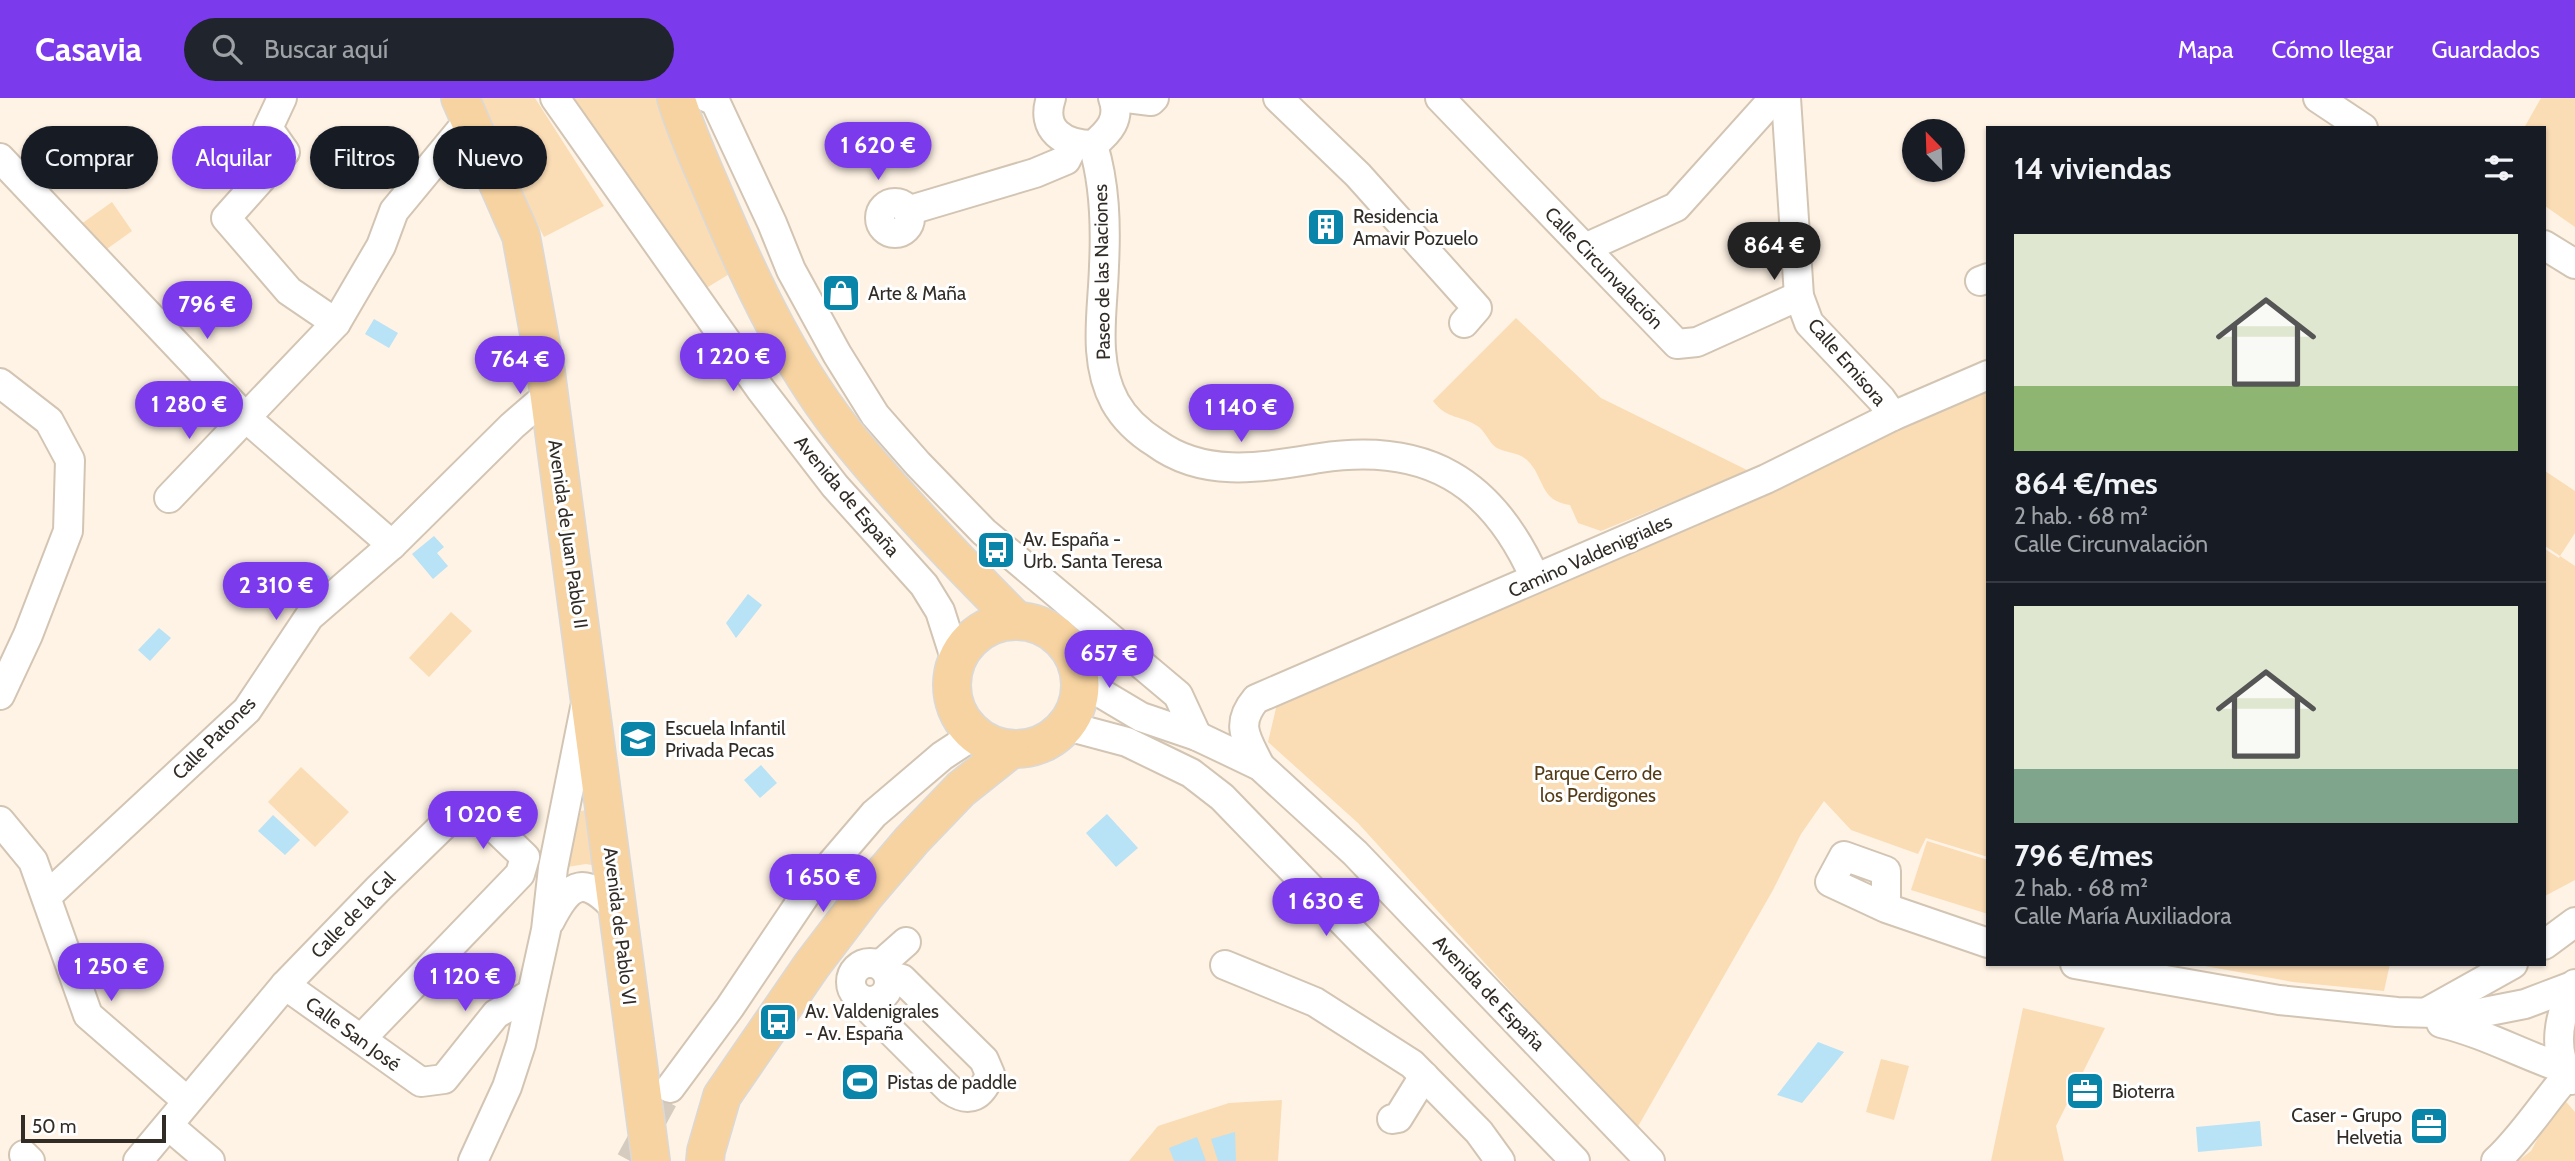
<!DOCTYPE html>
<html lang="es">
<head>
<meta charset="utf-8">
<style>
  body { margin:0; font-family:Cabin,sans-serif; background:#20242c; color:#f1f3f6; height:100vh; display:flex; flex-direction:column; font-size:26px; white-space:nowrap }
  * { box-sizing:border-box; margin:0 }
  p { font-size:23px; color:#9ea1a6 }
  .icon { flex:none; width:38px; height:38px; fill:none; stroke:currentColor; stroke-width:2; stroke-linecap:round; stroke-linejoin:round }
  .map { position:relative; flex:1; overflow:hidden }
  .panel { position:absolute; left:1986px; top:28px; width:560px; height:840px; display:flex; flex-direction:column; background:#171b24; border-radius:0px; box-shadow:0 2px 5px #0004 }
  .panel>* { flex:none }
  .top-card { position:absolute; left:21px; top:28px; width:665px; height:63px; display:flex; gap:14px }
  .needle { width:46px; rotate:337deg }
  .fabs { position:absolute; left:1902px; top:21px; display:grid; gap:14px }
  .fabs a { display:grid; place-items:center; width:63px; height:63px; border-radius:50%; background:#171b24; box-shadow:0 2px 5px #0004; font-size:35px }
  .scale { position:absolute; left:21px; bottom:18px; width:145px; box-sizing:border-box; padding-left:7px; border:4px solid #322c26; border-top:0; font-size:19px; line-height:24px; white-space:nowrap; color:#322c26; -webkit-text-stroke:5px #fff; paint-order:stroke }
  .price { position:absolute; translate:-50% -60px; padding:0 16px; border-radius:24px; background:#7c3aed; color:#fff; font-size:23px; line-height:46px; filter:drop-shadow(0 2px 4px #0008) }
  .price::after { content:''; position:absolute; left:50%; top:42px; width:21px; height:16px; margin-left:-10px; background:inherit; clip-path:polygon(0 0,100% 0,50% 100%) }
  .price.selected { background:#222; color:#fff }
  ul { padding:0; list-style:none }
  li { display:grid; align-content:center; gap:14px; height:371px; padding:0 28px }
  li+li { border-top:2px solid #363941 }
  li span { display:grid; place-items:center; height:217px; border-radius:0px; color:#555 }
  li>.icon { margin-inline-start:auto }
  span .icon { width:126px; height:126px; fill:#fffc; stroke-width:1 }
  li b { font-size:30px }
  h2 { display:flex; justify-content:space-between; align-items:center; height:84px; padding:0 28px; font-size:30px }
  .chip { padding:0 24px; border-radius:32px; background:#171b24; box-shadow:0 2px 5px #0004; font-size:24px; line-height:63px }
  .chip.selected { background:#7c3aed; color:#fff }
  header { display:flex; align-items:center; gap:42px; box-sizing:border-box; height:98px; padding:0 35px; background:#7c3aed; color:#fff }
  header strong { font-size:33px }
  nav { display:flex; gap:38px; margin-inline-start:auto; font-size:24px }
  .search { width:490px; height:63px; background:#20242c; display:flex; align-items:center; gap:18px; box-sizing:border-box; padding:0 24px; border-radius:38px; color:#9ea1a6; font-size:26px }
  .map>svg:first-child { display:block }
  .green { fill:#fadcb5 }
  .water { fill:#b8e2f5 }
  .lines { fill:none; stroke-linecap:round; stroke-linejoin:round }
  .minor-tunnel { stroke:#d6cbbf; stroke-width:28; stroke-dasharray:28 14; stroke-linecap:butt }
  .minor-casing { stroke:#d3c5b4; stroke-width:32 }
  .major-casing { stroke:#dad9d8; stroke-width:40 }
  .minor { stroke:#fff; stroke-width:28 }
  .major { stroke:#f7d3a1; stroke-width:37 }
  .labels { text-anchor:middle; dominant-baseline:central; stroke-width:6; stroke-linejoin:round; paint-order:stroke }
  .poi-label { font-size:19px; fill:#322c26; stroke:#fff; text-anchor:start }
  .street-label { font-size:19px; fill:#322c26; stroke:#fff }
  .park-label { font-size:19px; fill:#553c17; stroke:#fff }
</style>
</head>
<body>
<header>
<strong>Casavia</strong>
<div class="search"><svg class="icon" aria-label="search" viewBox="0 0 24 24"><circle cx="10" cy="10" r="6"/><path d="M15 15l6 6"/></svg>Buscar aquí</div>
<nav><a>Mapa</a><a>Cómo llegar</a><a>Guardados</a></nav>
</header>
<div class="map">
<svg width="2575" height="1063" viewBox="0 0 2575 1063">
  <rect width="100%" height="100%" fill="#fff3e5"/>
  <!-- green -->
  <g class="green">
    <polygon points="472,0 535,0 604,108 544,139"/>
    <polygon points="568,0 660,0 731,175 703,192"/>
    <polygon points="2541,0 2575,0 2575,129 2545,108 2544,30 2524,30"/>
    <polygon points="112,104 132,133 97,158 77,129"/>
    <path d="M1516 220 1601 300 1749 373 1601 433 1578 425 1570 407C1539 403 1545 379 1527 362 1518 354 1506 355 1497 350 1490 346 1486 335 1479 329 1462 317 1447 322 1433 303Z"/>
    <polygon points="1988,286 1988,759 1926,740 1918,756 1851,732 1824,703 1801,736 1773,792 1636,1032 1358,725 1268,644 1277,606"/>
    <polygon points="2545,373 2575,393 2575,435 2560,458 2575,468 2575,782 2545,798 2545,451 2559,460 2560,458 2545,448"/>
    <polygon points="451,514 472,533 429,579 409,560"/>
    <polygon points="301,669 349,714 315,749 268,704"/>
    <polygon points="587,712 597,768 586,766 567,769 581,713"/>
    <polygon points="1927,743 1988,762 1988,816 1911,792"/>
    <polygon points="2194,866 2390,866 2384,893 2293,884"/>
    <polygon points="2023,910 2105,930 2056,1028 2064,1063 1991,1063"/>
    <polygon points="1881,961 1909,968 1894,1022 1866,1014"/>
    <polygon points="2561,998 2575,1014 2575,1063 2518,1063 2531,1053"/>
    <polygon points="1282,1002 1278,1063 1129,1063 1158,1028 1229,1005"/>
  </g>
  <!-- water -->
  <g class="water">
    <polygon points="374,221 398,235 389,250 365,236"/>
    <polygon points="434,438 444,449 437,455 448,468 433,481 412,456"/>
    <polygon points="319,468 330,479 306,503 295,491"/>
    <polygon points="748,496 762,507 736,540 726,525"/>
    <polygon points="159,530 171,540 150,563 138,552"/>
    <polygon points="761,667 777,685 760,700 744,682"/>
    <polygon points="1107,716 1138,750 1116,769 1086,735"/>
    <polygon points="273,717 300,742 285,757 258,733"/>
    <polygon points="1818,944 1844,954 1802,1005 1777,997"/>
    <polygon points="2260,1023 2262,1048 2198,1054 2196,1029"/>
    <polygon points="1235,1034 1236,1063 1218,1063 1211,1041"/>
    <polygon points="1197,1039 1206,1063 1174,1063 1169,1050"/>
  </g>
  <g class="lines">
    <!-- minor-tunnel -->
    <polyline class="minor-tunnel" points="630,1063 670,990"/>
    <defs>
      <g id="minor">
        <polyline points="282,0 268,30 285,54 226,120 289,193 336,225"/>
        <polyline points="555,0 761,292 835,388 924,487 940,513 956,563"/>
        <polyline points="708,0 715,3 772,125 791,172 837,256 875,317 918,366 984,434 1178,597 1197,638"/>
        <path d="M1051 0C1040 32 1064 47 1093 47 1109 34 1121 21 1113 0"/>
        <polyline points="1127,0 1151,3 1154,0"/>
        <polyline points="1278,0 1358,77 1477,210 1464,225"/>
        <polyline points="1440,0 1677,246 1697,244 1799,198"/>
        <polyline points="1786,0 1799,198 1809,225 1881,301 1893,318"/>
        <polyline points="2318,0 2363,30"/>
        <path d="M1093 47C1105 86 1106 127 1104 168 1103 212 1092 262 1115 304 1124 320 1140 335 1156 345 1205 381 1264 369 1320 360 1426 344 1492 383 1535 480"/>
        <polyline points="0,60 245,319 392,447"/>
        <circle cx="895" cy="120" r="15"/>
        <polyline points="907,113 1035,75 1066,62 1074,46"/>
        <polyline points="2544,147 2575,166"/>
        <polyline points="1585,150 1676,109 1774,0"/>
        <polyline points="1980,183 1988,180"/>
        <polyline points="0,285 49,323 70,362 68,433 28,537 0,597"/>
        <polyline points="169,400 336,225 381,148 394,113 470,21"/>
        <polyline points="1080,575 1104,597 1141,619 1197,638 1260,668 1355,755 1650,1063"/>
        <polyline points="1067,628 1127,644 1191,675 1222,699 1575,1063"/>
        <path d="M1260 668C1247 641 1234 627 1256 601L1766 381 1893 318 1988 277"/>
        <polyline points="0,723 33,763 88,917 187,1003"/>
        <polyline points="47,798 247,612 309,519 392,447 512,328 549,296"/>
        <polyline points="1886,810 1886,773 1844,758 1830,784 1886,810 1988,845"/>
        <path d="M550 823C571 782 585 778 617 812"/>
        <polyline points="2544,847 2575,824"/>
        <circle cx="870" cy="884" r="19"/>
        <polyline points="2075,866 2279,902 2397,914 2474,916 2525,906 2575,887"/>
        <polyline points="880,867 906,844"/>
        <polyline points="1225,867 1315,904 1412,966 1479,1034 1500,1063"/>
        <polyline points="285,887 421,984 444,981 496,916 531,896"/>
        <path d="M868 903 872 914 950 992C970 1006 982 998 990 976L984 962 902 881 888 877"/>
        <polyline points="2427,914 2513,866"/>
        <path d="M2441 925C2484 935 2523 957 2565 971"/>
        <path d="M2571 982C2551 952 2559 916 2575 886"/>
        <polyline points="670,990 730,909 808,793 874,716 942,658 974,637"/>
        <polyline points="1392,1021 1398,1020 1424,978"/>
        <polyline points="169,1028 210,1063"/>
        <polyline points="24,1057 30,1063"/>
        <polyline points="138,1063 285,887 379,790 452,719 479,715 525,759 520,776 361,941"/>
        <polyline points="473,1063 507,989 521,946 546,832 553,770 585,610"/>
        <path d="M2496 1063C2524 1037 2543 1005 2568 977"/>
      </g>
      <g id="major">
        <polyline points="460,0 521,138 546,274 651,1063"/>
        <path d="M676 0C687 37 704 72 719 108 754 190 794 274 851 343 902 406 959 465 1016 522"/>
        <circle cx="1016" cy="587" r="64"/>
        <polyline points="705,1063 706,1053 722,998 812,867 866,796 912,742 961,691 1010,652"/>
      </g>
    </defs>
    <!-- minor casing -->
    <use href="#minor" class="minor-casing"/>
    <!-- major casing -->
    <use href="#major" class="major-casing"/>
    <!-- minor -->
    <use href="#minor" class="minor"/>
    <!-- major -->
    <use href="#major" class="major"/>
  </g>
  <!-- icons -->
  <defs>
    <symbol id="building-square" viewBox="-11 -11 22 22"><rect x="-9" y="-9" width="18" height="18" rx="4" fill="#0985a9" stroke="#fff"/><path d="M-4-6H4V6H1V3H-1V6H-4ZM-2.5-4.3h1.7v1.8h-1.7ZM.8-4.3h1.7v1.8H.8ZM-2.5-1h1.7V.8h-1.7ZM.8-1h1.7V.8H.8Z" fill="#fff"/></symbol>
    <symbol id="shop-square" viewBox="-11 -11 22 22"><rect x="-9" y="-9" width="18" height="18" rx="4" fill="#0985a9" stroke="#fff"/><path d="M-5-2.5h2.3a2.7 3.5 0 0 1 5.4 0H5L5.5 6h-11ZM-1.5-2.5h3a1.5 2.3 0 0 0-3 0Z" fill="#fff"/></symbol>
    <symbol id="bus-square" viewBox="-11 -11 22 22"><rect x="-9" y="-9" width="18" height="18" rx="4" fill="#0985a9" stroke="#fff"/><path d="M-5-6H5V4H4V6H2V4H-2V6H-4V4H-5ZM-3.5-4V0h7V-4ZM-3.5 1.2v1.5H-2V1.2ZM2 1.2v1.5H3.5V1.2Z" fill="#fff"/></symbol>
    <symbol id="school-square" viewBox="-11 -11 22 22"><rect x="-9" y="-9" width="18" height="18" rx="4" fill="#0985a9" stroke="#fff"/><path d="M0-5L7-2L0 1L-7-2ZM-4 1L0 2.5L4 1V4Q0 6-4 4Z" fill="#fff"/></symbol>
    <symbol id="stadium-square" viewBox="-11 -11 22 22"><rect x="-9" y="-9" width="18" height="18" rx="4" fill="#0985a9" stroke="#fff"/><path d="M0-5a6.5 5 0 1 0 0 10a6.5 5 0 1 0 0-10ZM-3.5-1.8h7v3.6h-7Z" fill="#fff"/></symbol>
    <symbol id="office-square" viewBox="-11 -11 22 22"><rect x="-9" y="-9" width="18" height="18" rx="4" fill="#0985a9" stroke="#fff"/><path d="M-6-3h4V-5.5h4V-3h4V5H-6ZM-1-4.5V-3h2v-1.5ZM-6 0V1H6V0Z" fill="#fff"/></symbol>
  </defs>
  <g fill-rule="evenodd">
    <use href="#building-square" x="1304" y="107" width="44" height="44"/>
    <use href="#shop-square" x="819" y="173" width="44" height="44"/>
    <use href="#bus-square" x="974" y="430" width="44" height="44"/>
    <use href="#school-square" x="616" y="619" width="44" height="44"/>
    <use href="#bus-square" x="756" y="902" width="44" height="44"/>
    <use href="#stadium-square" x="838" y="962" width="44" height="44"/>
    <use href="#office-square" x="2063" y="971" width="44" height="44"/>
    <use href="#office-square" x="2407" y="1006" width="44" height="44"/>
  </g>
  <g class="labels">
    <!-- poi labels -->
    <g class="poi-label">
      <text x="1353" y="118">Residencia<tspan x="1353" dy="22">Amavir Pozuelo</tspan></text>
      <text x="868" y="195">Arte &amp; Maña</text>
      <text x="1023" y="441">Av. España -<tspan x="1023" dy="22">Urb. Santa Teresa</tspan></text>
      <text x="665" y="630">Escuela Infantil<tspan x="665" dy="22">Privada Pecas</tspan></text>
      <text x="805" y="913">Av. Valdenigrales<tspan x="805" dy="22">- Av. España</tspan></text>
      <text x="887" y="984">Pistas de paddle</text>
      <text x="2112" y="993">Bioterra</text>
      <text x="2402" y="1017" text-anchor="end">Caser - Grupo<tspan x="2402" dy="22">Helvetia</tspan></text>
    </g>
    <!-- street labels -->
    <g class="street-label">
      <text transform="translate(1604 170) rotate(46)">Calle Circunvalación</text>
      <text transform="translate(1102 174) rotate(-91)">Paseo de las Naciones</text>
      <text transform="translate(1847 264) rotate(49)">Calle Emisora</text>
      <text transform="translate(847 398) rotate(50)">Avenida de España</text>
      <text transform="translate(568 436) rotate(82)">Avenida de Juan Pablo II</text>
      <text transform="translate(1590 458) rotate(-24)">Camino Valdenigriales</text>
      <text transform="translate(214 640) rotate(-45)">Calle Patones</text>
      <text transform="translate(353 817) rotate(-46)">Calle de la Cal</text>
      <text transform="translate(620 828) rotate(83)">Avenida de Pablo VI</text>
      <text transform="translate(1489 895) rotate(46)">Avenida de España</text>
      <text transform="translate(353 936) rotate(36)">Calle San José</text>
    </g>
    <!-- park labels -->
    <g class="park-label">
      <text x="1598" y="675">Parque Cerro de<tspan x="1598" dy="22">los Perdigones</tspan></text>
    </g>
  </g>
</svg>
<div class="fabs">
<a><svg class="needle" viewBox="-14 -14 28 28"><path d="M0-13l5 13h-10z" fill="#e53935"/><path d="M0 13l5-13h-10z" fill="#9ea1a6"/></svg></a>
</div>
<div class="scale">50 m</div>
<b class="price" style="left:878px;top:84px">1 620 €</b>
<b class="price selected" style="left:1774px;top:184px">864 €</b>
<b class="price" style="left:207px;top:243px">796 €</b>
<b class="price" style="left:733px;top:295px">1 220 €</b>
<b class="price" style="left:520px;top:298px">764 €</b>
<b class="price" style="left:189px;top:343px">1 280 €</b>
<b class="price" style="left:1241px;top:346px">1 140 €</b>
<b class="price" style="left:276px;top:524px">2 310 €</b>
<b class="price" style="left:1109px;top:592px">657 €</b>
<b class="price" style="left:483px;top:753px">1 020 €</b>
<b class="price" style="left:823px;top:816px">1 650 €</b>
<b class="price" style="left:1326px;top:840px">1 630 €</b>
<b class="price" style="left:111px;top:905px">1 250 €</b>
<b class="price" style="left:465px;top:915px">1 120 €</b>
<div class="top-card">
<a class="chip">Comprar</a>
<a class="chip selected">Alquilar</a>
<a class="chip">Filtros</a>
<a class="chip">Nuevo</a>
</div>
<section class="panel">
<h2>14 viviendas<svg class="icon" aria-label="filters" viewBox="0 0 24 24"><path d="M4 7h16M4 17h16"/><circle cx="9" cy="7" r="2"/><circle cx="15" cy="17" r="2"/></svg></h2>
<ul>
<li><span style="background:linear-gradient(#dfe7d0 70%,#8fb573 0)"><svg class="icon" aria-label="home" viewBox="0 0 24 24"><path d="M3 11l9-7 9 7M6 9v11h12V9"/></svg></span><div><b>864 €/mes</b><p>2 hab. · 68 m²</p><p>Calle Circunvalación</p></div></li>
<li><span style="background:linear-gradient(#dfe7d0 75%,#7fa58c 0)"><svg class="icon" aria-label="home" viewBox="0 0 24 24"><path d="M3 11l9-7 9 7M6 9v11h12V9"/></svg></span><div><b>796 €/mes</b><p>2 hab. · 68 m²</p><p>Calle María Auxiliadora</p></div></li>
</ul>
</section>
</div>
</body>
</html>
